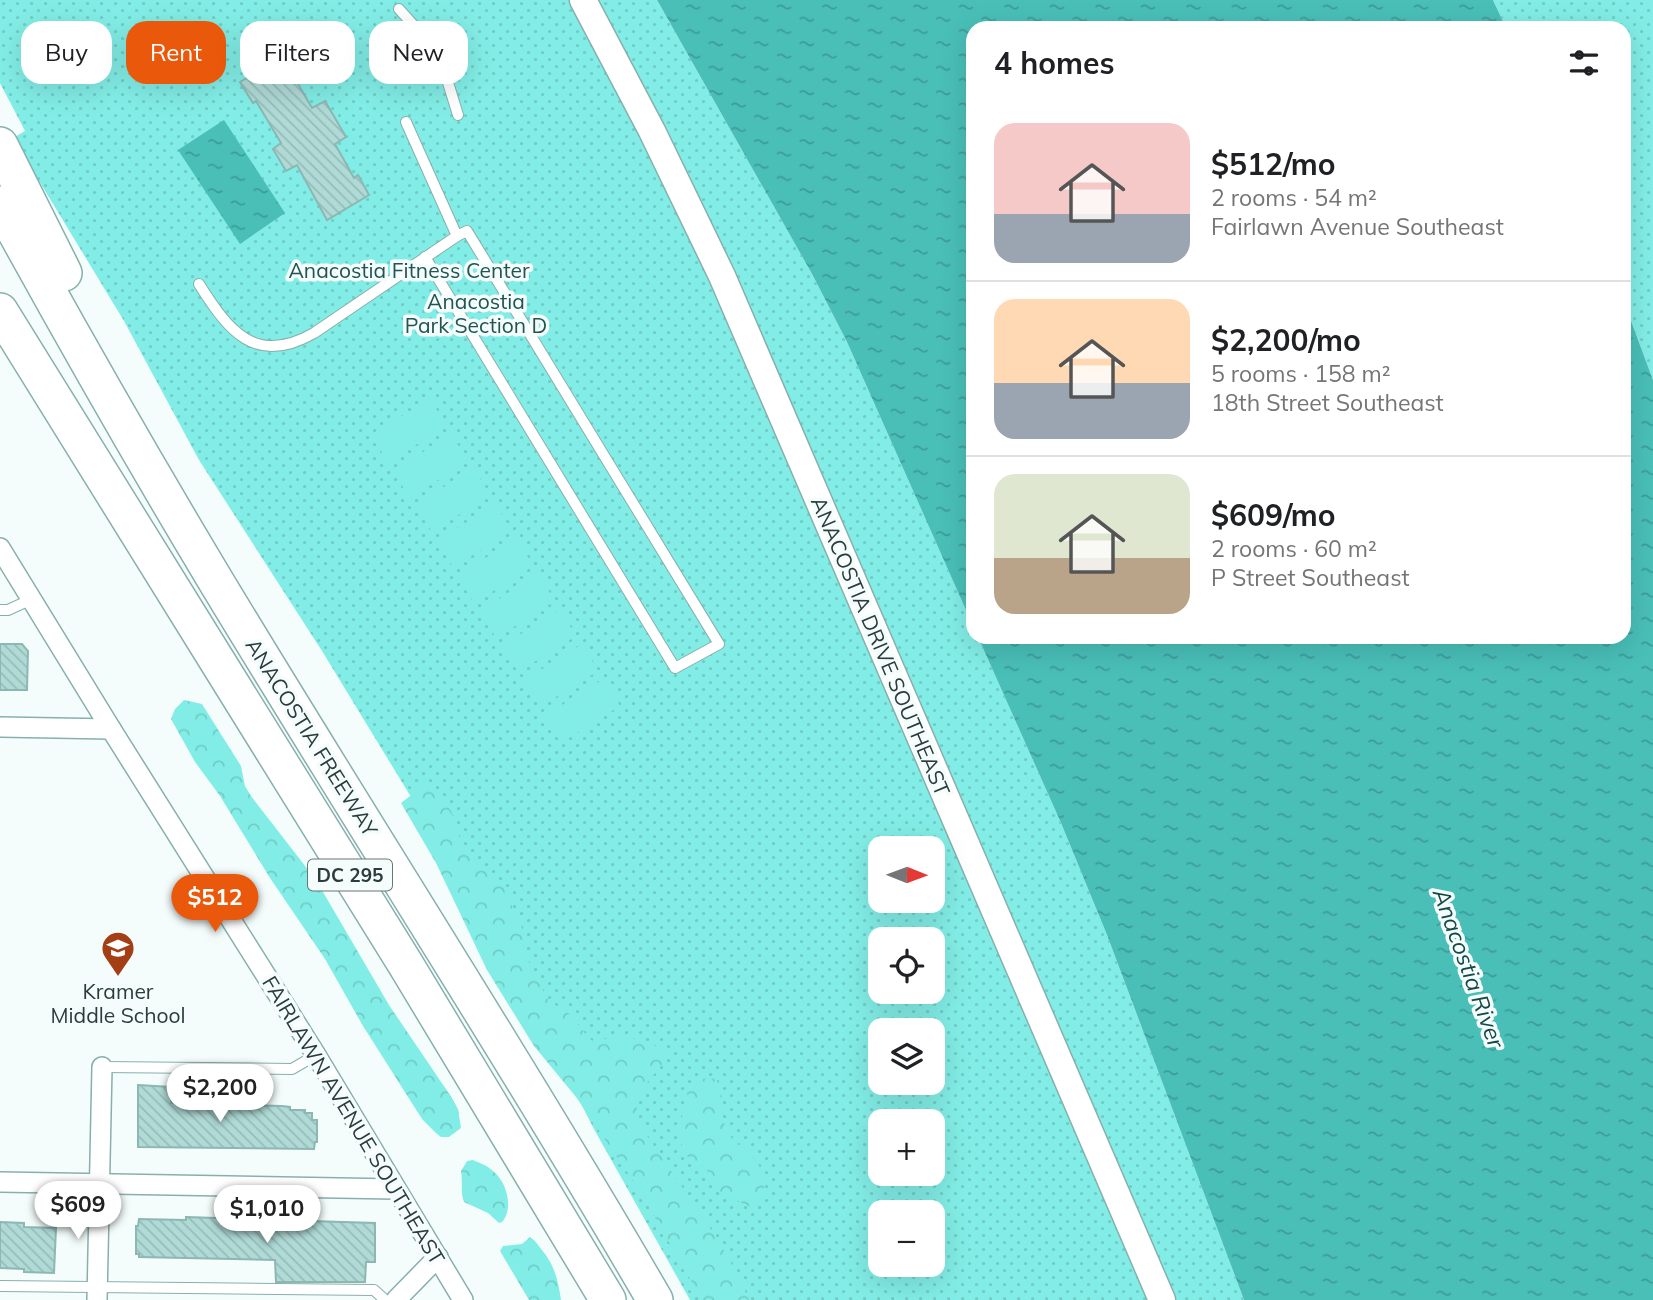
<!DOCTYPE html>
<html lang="en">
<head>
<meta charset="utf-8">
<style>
  body { margin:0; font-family:Mulish,sans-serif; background:#f6f6f6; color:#202124; height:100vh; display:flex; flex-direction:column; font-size:26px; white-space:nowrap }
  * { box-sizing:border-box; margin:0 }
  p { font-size:23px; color:#757577 }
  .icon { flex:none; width:38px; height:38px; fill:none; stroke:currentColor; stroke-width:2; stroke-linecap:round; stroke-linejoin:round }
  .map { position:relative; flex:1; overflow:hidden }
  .panel { position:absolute; left:966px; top:21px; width:665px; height:623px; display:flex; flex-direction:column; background:#fff; border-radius:21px; box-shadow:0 7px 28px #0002 }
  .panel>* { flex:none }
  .banner { position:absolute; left:21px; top:21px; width:665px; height:63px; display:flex; gap:14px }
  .needle { width:46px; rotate:91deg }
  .tools { position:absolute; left:868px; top:836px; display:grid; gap:14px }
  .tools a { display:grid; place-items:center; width:77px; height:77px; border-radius:14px; background:#fff; box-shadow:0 7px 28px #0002; font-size:35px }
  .price { position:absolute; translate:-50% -60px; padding:0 16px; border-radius:24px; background:#fff; color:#222; font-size:23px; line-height:46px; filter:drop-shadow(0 2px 4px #0008) }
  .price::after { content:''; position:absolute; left:50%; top:42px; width:21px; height:16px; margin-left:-10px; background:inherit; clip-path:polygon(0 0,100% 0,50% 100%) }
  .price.on { background:#ea580c; color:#fff }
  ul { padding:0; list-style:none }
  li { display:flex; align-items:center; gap:21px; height:175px; padding:0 28px }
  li+li { border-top:2px solid #e0e0e0 }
  li span { display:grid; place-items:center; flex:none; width:196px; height:140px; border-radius:21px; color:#555 }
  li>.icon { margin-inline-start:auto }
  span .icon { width:84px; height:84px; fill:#fffc; stroke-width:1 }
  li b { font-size:30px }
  h2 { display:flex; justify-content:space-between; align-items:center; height:84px; padding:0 28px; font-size:30px }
  .chip { padding:0 24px; border-radius:21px; background:#fff; box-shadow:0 7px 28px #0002; font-size:24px; line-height:63px }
  .chip.on { background:#ea580c; color:#fff }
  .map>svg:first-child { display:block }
  .green { fill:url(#green-dots); fill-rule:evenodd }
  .forest { fill:url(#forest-crowns) }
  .pitch { fill:#82ede6 }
  .water { fill:url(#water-ripples) }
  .building { fill:url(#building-back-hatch); stroke:#8db7b3; stroke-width:2 }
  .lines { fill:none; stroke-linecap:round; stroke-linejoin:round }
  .lane-casing { stroke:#87b0ad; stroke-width:12 }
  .street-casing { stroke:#87b0ad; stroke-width:22 }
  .secondary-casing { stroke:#87b0ad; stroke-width:29 }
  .highway-casing { stroke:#87b0ad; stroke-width:38 }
  .lane { stroke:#fff; stroke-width:10 }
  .street { stroke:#fff; stroke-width:19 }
  .secondary { stroke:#fff; stroke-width:26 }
  .highway { stroke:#fff; stroke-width:35 }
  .labels { text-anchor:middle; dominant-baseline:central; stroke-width:7; stroke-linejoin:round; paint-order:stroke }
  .shield { fill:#f5fdfc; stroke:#687675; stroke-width:2 }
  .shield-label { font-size:19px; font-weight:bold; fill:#2b3c3b }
  .park-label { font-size:21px; fill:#225451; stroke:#f5fdfc }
  .street-label { font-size:21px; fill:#2b3c3b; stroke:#f5fdfc }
  .poi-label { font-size:21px; fill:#2b3c3b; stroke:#f5fdfc }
  .water-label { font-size:23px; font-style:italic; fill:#154946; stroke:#f5fdfc }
</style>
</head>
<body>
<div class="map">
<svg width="1653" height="1300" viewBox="0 0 1653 1300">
  <defs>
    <pattern id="green-dots" width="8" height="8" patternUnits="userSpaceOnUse" patternTransform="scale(1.75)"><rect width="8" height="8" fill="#82ede6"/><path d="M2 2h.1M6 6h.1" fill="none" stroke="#70ccc6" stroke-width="1.8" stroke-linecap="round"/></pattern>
    <pattern id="forest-crowns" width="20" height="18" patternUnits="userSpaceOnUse" patternTransform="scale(1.75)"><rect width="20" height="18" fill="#82ede6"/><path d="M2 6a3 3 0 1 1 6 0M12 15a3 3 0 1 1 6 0" fill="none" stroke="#70ccc6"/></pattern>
    <pattern id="water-ripples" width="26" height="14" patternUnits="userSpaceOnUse" patternTransform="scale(1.75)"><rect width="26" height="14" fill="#49bfb8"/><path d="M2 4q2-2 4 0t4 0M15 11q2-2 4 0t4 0" fill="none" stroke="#3d9c97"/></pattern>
    <pattern id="building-back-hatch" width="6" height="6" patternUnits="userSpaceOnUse" patternTransform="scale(1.75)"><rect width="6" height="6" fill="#afdad6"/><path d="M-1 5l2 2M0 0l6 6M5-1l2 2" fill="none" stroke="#97bcb9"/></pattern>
  </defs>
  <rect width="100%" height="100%" fill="#f5fdfc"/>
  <!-- green -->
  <g class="green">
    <path d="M0 0H657L812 274 847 342 973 626V637H978L1061 823 1107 935 1244 1300H690L595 1131 486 920 322 651 199 460 124 321 13 138 25 131 0 83ZM880 849H933V901H880ZM880 940H933V992H880ZM880 1031H933V1083H880ZM880 1122H933V1174H880ZM880 1213H933V1265H880Z"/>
    <polygon points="1493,0 1653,0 1653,380 1624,302 1624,28 1506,28"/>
  </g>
  <!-- forest -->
  <g class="forest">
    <polygon points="184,700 202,704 241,766 245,786 251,796 316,880 389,1005 452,1098 458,1109 461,1128 449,1137 441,1137 436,1133 422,1119 363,1026 325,959 270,878 220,796 195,762 171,719 175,709"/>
    <path d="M428 782 451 811 463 848 496 883 503 886 525 935V943L521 946 550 1004C574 1008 577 1030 594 1042 620 1033 640 1037 663 1050L666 1058C651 1083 630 1091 639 1124L717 1238 739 1277 749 1300H702L638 1188 576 1097 534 1046 487 970 436 863 401 803Z"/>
    <path d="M708 1078 716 1079C725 1094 720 1113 726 1129 729 1138 737 1142 745 1149 762 1163 769 1183 760 1204L751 1207 722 1194 706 1169 684 1154 679 1133 680 1122 688 1100 687 1093 689 1085 697 1080Z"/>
    <path d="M473 1160C480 1163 488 1166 493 1171 507 1182 514 1209 502 1222L499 1223 488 1213 464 1202C460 1192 463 1182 461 1171L467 1161Z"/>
    <path d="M530 1237C536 1241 538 1245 542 1250 555 1266 558 1280 561 1300H529L500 1251 503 1246 522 1244Z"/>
  </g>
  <!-- pitch -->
  <g class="pitch">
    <polygon points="430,399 447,426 388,462 371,435"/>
    <polygon points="451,434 468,461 410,498 393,471"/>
    <polygon points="474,468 490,495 432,532 415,505"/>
    <polygon points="495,504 512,531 453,567 437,541"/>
    <polygon points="517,539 533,566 474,603 457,575"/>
    <polygon points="538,574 555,601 496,638 480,611"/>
    <polygon points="560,609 576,636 518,672 502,646"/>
    <polygon points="582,644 598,671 540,707 523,681"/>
    <polygon points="603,679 620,706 561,743 545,716"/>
  </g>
  <!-- water -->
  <g class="water">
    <polygon points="657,0 1493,0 1506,28 973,28 973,626 847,342 812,274"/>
    <polygon points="224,120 285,213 240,244 178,150"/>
    <polygon points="1624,302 1653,380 1653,1300 1244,1300 1107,935 1061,823 978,637 1624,637"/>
  </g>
  <!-- building -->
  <g class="building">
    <polygon points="286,55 298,75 294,77 312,108 325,101 346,137 335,144 354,178 358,175 369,195 327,220 297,165 286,171 273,149 281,143 256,101 253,103 240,82"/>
    <polygon points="0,644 22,644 28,651 27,690 0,690"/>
    <polygon points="138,1085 171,1087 171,1103 282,1106 290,1107 290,1110 305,1110 305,1113 312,1113 312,1120 317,1120 317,1142 315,1142 314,1149 138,1147"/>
    <polygon points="186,1217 375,1223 375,1262 366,1262 365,1282 276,1282 275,1260 139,1257 139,1254 136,1254 136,1226 138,1226 139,1219 186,1220"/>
    <polygon points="0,1222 24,1223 24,1227 56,1228 54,1273 24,1272 24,1269 0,1268"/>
  </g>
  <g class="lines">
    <defs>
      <g id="lane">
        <polyline points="399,9 435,49 442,63 458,115"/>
        <polyline points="425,257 675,668 719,644 467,231 457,236"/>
        <path d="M199 284C228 330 255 367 314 333L457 236 406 122"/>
        <polyline points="0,610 8,610 32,599"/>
        <polyline points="102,1067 292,1069 316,1055"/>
        <polyline points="0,1286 374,1290 385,1300"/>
      </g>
      <g id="street">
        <polyline points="0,548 111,729 316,1055 463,1300"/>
        <polyline points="0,727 111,729"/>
        <polyline points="0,1182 395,1189"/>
        <polyline points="97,1300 102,1067"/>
        <polyline points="396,1300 438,1257"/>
      </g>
      <polyline id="secondary" points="583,0 652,131 722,276 1162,1300"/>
      <g id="highway">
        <polyline points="0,145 64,273"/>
        <path d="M0 204C70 332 142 458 217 583 362 823 514 1058 655 1300"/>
        <polyline points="0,311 406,965 608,1300"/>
      </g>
    </defs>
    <!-- lane casing -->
    <use href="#lane" class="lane-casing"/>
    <!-- street casing -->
    <use href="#street" class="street-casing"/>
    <!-- secondary casing -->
    <use href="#secondary" class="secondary-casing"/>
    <!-- highway casing -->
    <use href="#highway" class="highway-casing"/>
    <!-- lane -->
    <use href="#lane" class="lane"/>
    <!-- street -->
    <use href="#street" class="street"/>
    <!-- secondary -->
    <use href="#secondary" class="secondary"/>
    <!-- highway -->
    <use href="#highway" class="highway"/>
  </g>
  <!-- icons -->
  <defs>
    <symbol id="school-pin" viewBox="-11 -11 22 30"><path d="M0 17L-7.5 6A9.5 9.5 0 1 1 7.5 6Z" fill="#a43e15" stroke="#f5fdfc"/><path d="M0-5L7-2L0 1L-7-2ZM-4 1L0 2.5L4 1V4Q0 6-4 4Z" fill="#fff"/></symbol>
  </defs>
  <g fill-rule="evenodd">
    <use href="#school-pin" x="99" y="929" width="38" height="52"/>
  </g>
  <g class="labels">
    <!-- shield labels -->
    <rect class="shield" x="308" y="859.5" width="84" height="31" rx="5"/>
    <g class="shield-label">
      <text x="350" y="875">DC 295</text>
    </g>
    <!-- park labels -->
    <g class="park-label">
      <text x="409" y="270">Anacostia Fitness Center</text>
      <text x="476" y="301">Anacostia<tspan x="476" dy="24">Park Section D</tspan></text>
    </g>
    <!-- street labels -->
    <g class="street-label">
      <text transform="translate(881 646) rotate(67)">ANACOSTIA DRIVE SOUTHEAST</text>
      <text transform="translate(312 737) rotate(58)">ANACOSTIA FREEWAY</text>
      <text transform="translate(354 1120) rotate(59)">FAIRLAWN AVENUE SOUTHEAST</text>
    </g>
    <!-- poi labels -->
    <g class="poi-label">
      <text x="118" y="991">Kramer<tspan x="118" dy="24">Middle School</tspan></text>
    </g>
    <!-- water labels -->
    <g class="water-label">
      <text transform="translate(1469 968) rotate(70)">Anacostia River</text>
    </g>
  </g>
</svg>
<div class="tools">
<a><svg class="needle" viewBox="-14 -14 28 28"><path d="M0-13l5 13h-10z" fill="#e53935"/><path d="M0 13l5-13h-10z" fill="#757577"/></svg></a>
<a><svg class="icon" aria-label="locate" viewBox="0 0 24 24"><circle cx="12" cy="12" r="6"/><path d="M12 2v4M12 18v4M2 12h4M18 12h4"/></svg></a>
<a><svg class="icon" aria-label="layers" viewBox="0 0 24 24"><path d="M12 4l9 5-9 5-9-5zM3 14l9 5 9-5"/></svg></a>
<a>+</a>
<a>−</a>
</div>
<b class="price on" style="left:215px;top:934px">$512</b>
<b class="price" style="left:220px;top:1124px">$2,200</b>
<b class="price" style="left:78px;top:1241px">$609</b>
<b class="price" style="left:267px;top:1245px">$1,010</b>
<div class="banner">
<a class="chip">Buy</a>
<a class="chip on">Rent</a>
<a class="chip">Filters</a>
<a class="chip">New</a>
</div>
<section class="panel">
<h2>4 homes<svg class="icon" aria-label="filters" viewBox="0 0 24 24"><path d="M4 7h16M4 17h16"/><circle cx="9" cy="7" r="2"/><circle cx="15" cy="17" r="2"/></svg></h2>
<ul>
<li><span style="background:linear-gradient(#f6c9c9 65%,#9aa5b1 0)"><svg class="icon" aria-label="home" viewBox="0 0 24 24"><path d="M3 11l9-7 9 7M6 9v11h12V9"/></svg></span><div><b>$512/mo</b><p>2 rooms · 54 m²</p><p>Fairlawn Avenue Southeast</p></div></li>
<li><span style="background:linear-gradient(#ffd9b3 60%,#9aa5b1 0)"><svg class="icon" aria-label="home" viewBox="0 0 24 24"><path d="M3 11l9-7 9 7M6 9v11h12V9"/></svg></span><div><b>$2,200/mo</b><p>5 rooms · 158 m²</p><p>18th Street Southeast</p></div></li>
<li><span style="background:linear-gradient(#dfe7d0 60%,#b9a48a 0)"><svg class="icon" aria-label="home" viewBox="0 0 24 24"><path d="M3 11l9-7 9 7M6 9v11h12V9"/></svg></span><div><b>$609/mo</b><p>2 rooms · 60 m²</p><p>P Street Southeast</p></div></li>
</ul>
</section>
</div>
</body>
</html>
